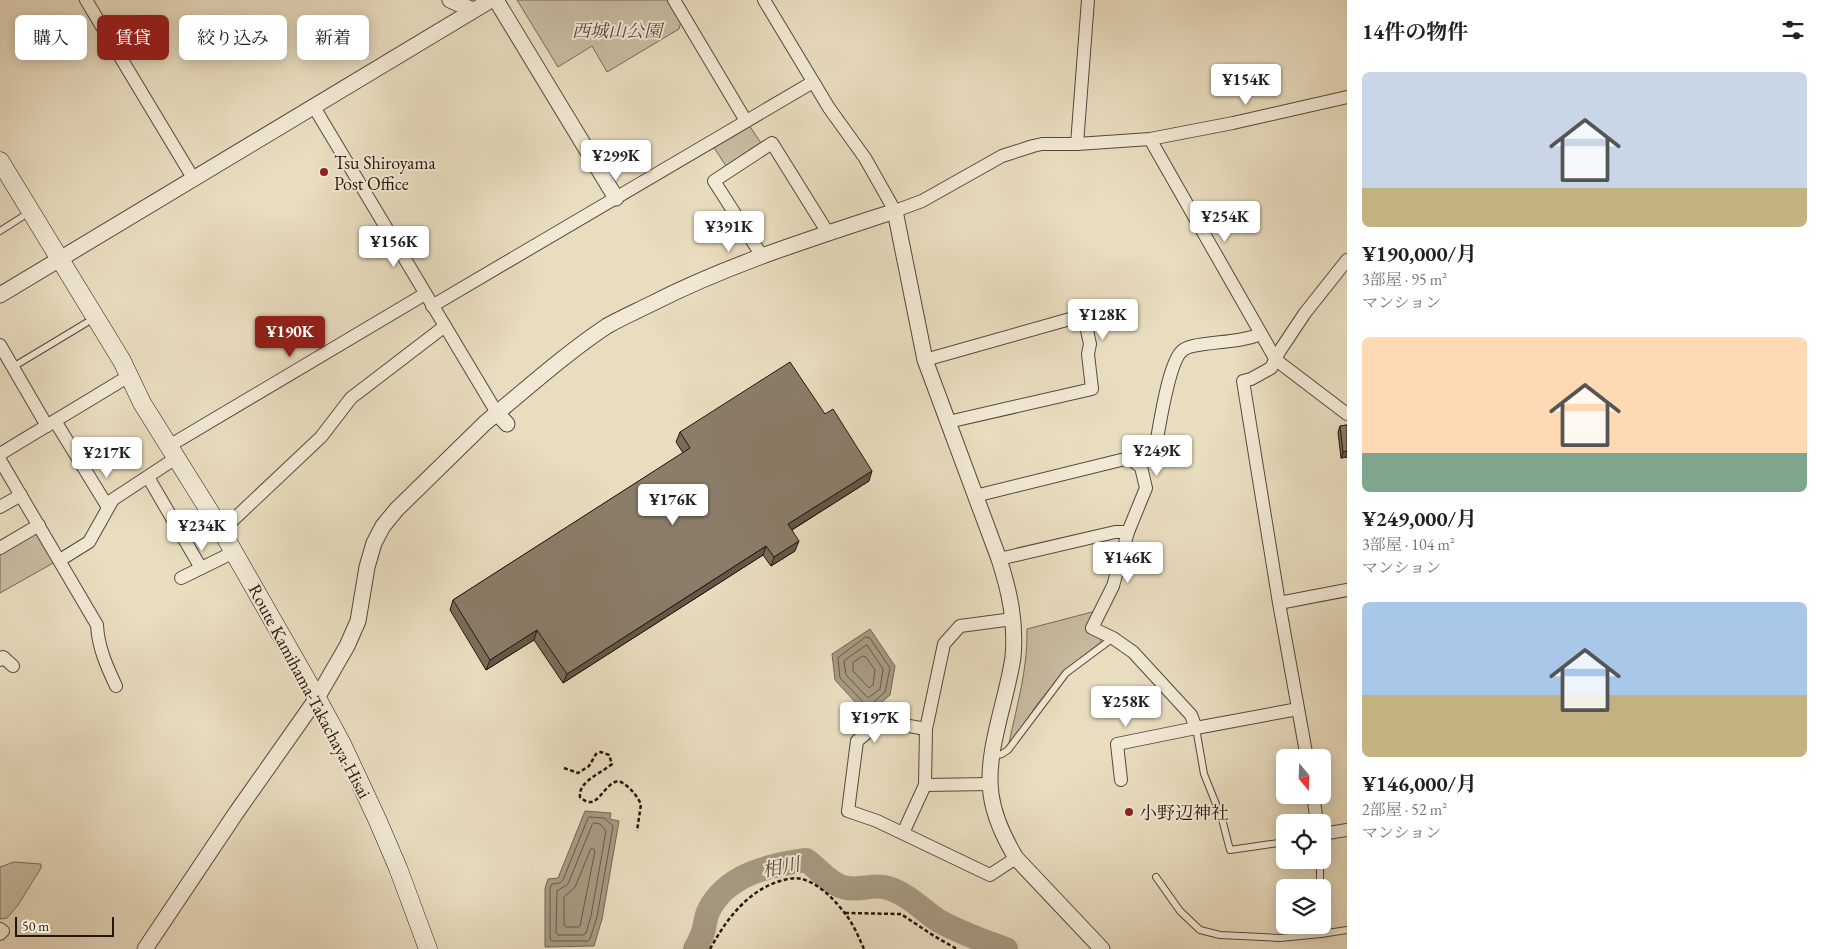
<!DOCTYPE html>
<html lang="ja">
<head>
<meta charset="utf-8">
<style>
  body { margin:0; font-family:"EB Garamond","Noto Serif JP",serif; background:#f2f2f2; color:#202124; height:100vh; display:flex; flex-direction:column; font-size:19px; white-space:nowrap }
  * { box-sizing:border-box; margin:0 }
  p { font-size:16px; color:#757577 }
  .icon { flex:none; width:28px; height:28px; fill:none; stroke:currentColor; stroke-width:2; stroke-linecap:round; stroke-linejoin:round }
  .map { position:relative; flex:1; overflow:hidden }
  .details { display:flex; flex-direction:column; background:#fff; width:475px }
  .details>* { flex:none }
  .banner { position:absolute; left:15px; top:15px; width:475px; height:45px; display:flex; gap:10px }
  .needle { width:32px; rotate:161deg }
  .tools { position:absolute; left:1276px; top:749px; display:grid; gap:10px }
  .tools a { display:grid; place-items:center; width:55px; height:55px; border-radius:8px; background:#fff; box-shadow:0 2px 12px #0003; font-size:25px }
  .scale { position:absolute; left:15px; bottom:12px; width:99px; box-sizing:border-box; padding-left:5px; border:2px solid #25160d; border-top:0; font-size:14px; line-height:18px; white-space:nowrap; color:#25160d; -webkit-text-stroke:4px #f1e9d5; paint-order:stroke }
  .price { position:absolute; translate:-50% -42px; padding:0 11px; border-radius:5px; background:#fff; color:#222; font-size:16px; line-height:32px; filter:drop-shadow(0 1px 2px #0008) }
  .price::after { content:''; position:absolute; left:50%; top:30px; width:15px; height:11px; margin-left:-8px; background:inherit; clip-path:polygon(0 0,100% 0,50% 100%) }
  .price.active { background:#8f2418; color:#fff }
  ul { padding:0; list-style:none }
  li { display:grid; align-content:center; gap:10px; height:265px; padding:0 15px }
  li span { display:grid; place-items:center; height:155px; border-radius:8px; color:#555 }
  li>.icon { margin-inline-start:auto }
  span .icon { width:90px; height:90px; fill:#fffc; stroke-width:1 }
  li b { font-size:21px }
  h2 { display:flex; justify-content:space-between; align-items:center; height:60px; padding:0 15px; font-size:21px }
  .pill { padding:0 18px; border-radius:8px; background:#fff; box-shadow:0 2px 12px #0003; font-size:18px; line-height:45px }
  .pill.active { background:#8f2418; color:#fff }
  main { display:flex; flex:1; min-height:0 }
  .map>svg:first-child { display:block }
  .green { fill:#c8bba1; stroke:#766857 }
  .water { fill:#a69982; stroke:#726553 }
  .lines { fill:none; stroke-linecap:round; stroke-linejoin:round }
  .shore { stroke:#665848; stroke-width:1 }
  .river { stroke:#a69982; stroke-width:24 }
  .service-casing { stroke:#56483a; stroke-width:8 }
  .minor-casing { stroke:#56483a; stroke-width:14 }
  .tertiary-casing { stroke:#56483a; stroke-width:17 }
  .secondary-casing { stroke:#25160d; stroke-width:19 }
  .path { stroke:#25160d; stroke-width:2.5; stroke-dasharray:4 2.5; stroke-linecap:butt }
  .service { stroke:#f1e9d5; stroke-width:6 }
  .minor { stroke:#f1e9d5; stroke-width:12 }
  .tertiary { stroke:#f1e9d5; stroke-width:15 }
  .secondary { stroke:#f1e9d5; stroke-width:18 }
  .wall { fill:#786c5b; stroke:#25160d }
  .shaded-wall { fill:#61584a; stroke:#25160d }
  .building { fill:#8b7d6a; stroke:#25160d }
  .poi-dot { fill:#8f2418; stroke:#f1e9d5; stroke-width:2 }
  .labels { text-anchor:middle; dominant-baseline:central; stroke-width:4; stroke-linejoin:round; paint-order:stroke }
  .park-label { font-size:18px; font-style:italic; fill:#564839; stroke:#f1e9d5 }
  .poi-label { font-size:18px; fill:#25160d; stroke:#f1e9d5; text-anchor:start }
  .street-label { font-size:18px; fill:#25160d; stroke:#f1e9d5 }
  .water-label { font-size:19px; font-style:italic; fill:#594a3c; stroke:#f1e9d5 }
</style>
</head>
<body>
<main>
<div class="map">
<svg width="1347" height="949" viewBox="0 0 1347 949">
  <rect width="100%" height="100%" fill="#e9ddbf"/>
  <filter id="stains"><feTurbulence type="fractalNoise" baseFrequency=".004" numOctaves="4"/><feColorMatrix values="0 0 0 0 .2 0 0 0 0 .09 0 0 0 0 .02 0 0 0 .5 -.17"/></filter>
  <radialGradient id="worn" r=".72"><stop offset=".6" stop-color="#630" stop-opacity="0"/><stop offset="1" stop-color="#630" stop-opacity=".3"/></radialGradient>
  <!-- green -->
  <g class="green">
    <polygon points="517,0 668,0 681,21 679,29 607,72 592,46 558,67"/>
    <polygon points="749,125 761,143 726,166 713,146"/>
    <polygon points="33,534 38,535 55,562 0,593 0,553"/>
    <path d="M1096 611 1101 642 1063 672 1036 706 1011 743H1009C1017 705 1028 668 1027 629Z"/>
    <polygon points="14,862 41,864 41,868 18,905 7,918 0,919 0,867"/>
  </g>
  <!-- water -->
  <g class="water">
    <polygon points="870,629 895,666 890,695 867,715 835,680 832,654"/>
    <polygon points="585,811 611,813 610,819 619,821 602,919 594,946 545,947 545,888 548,879 558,878"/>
  </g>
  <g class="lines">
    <!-- shore -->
    <g class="shore">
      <polygon points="866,637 870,638 890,668 885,692 868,707 840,678 838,658"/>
      <polygon points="867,645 883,669 880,689 868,698 846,675 844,661"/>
      <polygon points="863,656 866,657 875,670 873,685 869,688 853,671 853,663"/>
      <polygon points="590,817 604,818 613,826 597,917 590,939 588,941 552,941 550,939 550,888 552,884 560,883 563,880 588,818"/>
      <polygon points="594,823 600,824 606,831 591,916 586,933 583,935 558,935 556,933 557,891 568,884 592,825"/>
      <polygon points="591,849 594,849 595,851 580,926 578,927 566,927 564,925 564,897 575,887"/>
    </g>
    <!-- river -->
    <path class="river" d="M695 949C698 944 700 940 702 935 705 928 705 919 708 912 725 875 769 865 806 860 818 868 828 883 843 887 858 892 873 883 888 888 908 894 922 910 939 921 961 933 983 941 1006 949"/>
    <defs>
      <g id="service">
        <polyline points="0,231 22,217"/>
        <polyline points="13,367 86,323"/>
        <polyline points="1196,728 1204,774 1222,819 1230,850 1285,842"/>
        <polyline points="993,756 1002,754 1008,750 1066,673 1113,638"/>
        <polyline points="1320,860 1320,888"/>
        <polyline points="1156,877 1180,911 1200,930 1220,935 1280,938 1321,934"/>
        <polyline points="1320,925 1321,934 1347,930"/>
      </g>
      <g id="minor">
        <polyline points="86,0 193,178"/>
        <polyline points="674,0 746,121"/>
        <polyline points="764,0 829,108 865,158 895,211 922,201 1002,156 1033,146 1042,144 1077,144 1150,139 1233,123 1347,97"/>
        <polyline points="314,107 497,413"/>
        <polyline points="1150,139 1276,360 1347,414"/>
        <polyline points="1077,144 1088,0"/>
        <polyline points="762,256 714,181 772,143 828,233"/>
        <polyline points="432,306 813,82"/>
        <polyline points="0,345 47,426"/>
        <polyline points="925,360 1070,319 1084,317 1090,344 1088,354 1092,389 948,422"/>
        <polyline points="55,421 106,504 176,458"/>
        <polyline points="169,446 425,294"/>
        <polyline points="0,454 129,376"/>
        <path d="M0 460 97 625C98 647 107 667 116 686"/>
        <path d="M1137 464 1151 455 1155 450C1159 430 1168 363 1182 351 1185 348 1189 347 1193 346 1215 341 1239 343 1261 334"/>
        <polyline points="148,477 201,568"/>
        <polyline points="975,496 1129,458 1141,467 1146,488 1128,532 1115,532 999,559"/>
        <polyline points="0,507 21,495"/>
        <polyline points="220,528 232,521 321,437 351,398 445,326"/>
        <polyline points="1128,532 1113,586 1092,628 1113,638 1133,652 1191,715 1196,728 1298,709"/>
        <polyline points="0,548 39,525"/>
        <polyline points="60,560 89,542 112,501"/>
        <polyline points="181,578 234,552"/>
        <polyline points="1279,603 1347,590"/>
        <polyline points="1013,619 960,626 944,644 926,729 881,721 857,741 848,811 877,821 990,875 1016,858"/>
        <polyline points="0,660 3,657 13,666"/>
        <polyline points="1307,758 1279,603 1243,381 1251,379 1271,368 1279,352 1305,313 1347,260"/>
        <polyline points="1121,780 1117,744 1196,728"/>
        <polyline points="925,785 990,784"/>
        <polyline points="1313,795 1317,822"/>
        <polyline points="903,833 925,785 926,729"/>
        <polyline points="1322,834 1347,830"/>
        <polyline points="0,929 3,931 0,934"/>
      </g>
      <g id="tertiary">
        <polyline points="450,0 473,10"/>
        <polyline points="496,0 616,198"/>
        <polyline points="0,295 491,0"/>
        <path d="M497 413C533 383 568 352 607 326 621 318 637 311 651 304 729 264 813 238 895 211L925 360 999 559C1010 593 1016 622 1013 657 1007 700 985 752 991 794 994 817 1004 838 1016 858L1102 949"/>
        <polyline points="145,949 236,813 317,698 347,646 358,621 367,567 374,543 383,526 397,509 485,423 497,413 507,424"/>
      </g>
      <polyline id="secondary" points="0,161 122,361 142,403 220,528 317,698 342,744 377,819 398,868 428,949"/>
    </defs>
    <!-- service casing -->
    <use href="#service" class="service-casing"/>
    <!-- minor casing -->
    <use href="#minor" class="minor-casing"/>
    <!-- tertiary casing -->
    <use href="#tertiary" class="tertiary-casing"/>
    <!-- secondary casing -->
    <use href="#secondary" class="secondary-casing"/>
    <!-- path -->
    <g class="path">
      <path d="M564 768 578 773 589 766 596 754 601 752 609 755 612 764C602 773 578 781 580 797 598 814 602 783 619 781 629 786 635 793 641 804L637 831"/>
      <polyline points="845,913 901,914 934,936 957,949"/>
      <path d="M710 949C726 920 747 891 780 881 787 879 795 877 802 879 820 884 836 901 846 915 854 925 859 938 864 949"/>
    </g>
    <!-- service -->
    <use href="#service" class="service"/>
    <!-- minor -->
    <use href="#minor" class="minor"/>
    <!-- tertiary -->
    <use href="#tertiary" class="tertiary"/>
    <!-- secondary -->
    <use href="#secondary" class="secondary"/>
  </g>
  <!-- wall -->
  <g class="wall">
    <polygon points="1347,425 1347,457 1341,458 1338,432 1340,426"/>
    <polygon points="680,432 869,481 792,530 795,551 771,566 763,555 563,683 534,640 486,670 450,610 453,600 683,453 676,442"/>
  </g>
  <!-- shaded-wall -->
  <g class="shaded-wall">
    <polygon points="1347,451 1347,457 1341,458 1343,452"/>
    <polygon points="872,471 869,481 785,534 788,524"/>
    <polygon points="799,541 795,551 771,566 774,557"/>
    <polygon points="766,546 763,555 563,683 567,674"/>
    <polygon points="537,630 534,640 486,670 490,660"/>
  </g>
  <!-- building -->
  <g class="building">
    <polygon points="790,362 825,414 833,409 872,471 788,524 799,541 774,557 766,546 567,674 537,630 490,660 453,600 690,448 680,432"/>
    <polygon points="1347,425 1347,451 1343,452 1340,426"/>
  </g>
  <!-- markers -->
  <g class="poi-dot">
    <circle cx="324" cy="172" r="5"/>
    <circle cx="1129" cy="812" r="5"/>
  </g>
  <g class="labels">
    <!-- park labels -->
    <g class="park-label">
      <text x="617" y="30">西城山公園</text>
    </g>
    <!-- poi labels -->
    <g class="poi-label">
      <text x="334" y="162">Tsu Shiroyama<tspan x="334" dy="21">Post Office</tspan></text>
      <text x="1139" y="812">小野辺神社</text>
    </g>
    <!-- street labels -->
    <g class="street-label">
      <text transform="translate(310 691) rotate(62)">Route Kamihama-Takachaya-Hisai</text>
    </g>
    <!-- water labels -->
    <g class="water-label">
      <text transform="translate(781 867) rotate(-11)">相川</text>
    </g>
  </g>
  <rect width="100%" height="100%" filter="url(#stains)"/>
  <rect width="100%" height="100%" fill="url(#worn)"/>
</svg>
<div class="tools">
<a><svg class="needle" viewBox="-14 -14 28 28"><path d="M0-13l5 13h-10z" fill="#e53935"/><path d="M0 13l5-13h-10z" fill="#757577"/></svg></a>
<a><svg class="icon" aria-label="locate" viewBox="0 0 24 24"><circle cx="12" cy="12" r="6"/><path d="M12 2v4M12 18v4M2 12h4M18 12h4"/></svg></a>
<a><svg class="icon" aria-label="layers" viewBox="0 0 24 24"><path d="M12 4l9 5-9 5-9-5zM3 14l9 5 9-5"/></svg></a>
</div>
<div class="scale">50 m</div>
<b class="price" style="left:1246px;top:106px">¥154K</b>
<b class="price" style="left:616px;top:182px">¥299K</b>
<b class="price" style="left:1225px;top:243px">¥254K</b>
<b class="price" style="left:729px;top:253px">¥391K</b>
<b class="price" style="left:394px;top:268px">¥156K</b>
<b class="price" style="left:1103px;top:341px">¥128K</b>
<b class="price active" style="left:290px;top:358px">¥190K</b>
<b class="price" style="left:1157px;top:477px">¥249K</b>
<b class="price" style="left:107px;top:479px">¥217K</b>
<b class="price" style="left:673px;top:526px">¥176K</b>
<b class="price" style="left:202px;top:552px">¥234K</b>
<b class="price" style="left:1128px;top:584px">¥146K</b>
<b class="price" style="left:1126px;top:728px">¥258K</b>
<b class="price" style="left:875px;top:744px">¥197K</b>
<div class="banner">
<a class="pill">購入</a>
<a class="pill active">賃貸</a>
<a class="pill">絞り込み</a>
<a class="pill">新着</a>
</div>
</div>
<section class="details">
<h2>14件の物件<svg class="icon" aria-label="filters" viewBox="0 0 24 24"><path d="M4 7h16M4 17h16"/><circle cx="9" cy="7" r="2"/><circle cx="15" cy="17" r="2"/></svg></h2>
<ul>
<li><span style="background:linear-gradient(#c9d6e8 75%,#c2b280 0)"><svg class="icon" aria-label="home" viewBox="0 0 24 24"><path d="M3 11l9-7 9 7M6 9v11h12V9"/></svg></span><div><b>¥190,000/月</b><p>3部屋 · 95 m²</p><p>マンション</p></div></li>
<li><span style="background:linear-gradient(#ffd9b3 75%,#7fa58c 0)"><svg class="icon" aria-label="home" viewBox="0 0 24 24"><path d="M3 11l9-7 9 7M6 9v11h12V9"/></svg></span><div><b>¥249,000/月</b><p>3部屋 · 104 m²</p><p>マンション</p></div></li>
<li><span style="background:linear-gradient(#a9c7e8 60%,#c2b280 0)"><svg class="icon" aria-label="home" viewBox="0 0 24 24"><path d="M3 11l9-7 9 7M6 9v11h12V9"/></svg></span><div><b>¥146,000/月</b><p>2部屋 · 52 m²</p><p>マンション</p></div></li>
</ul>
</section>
</main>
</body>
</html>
